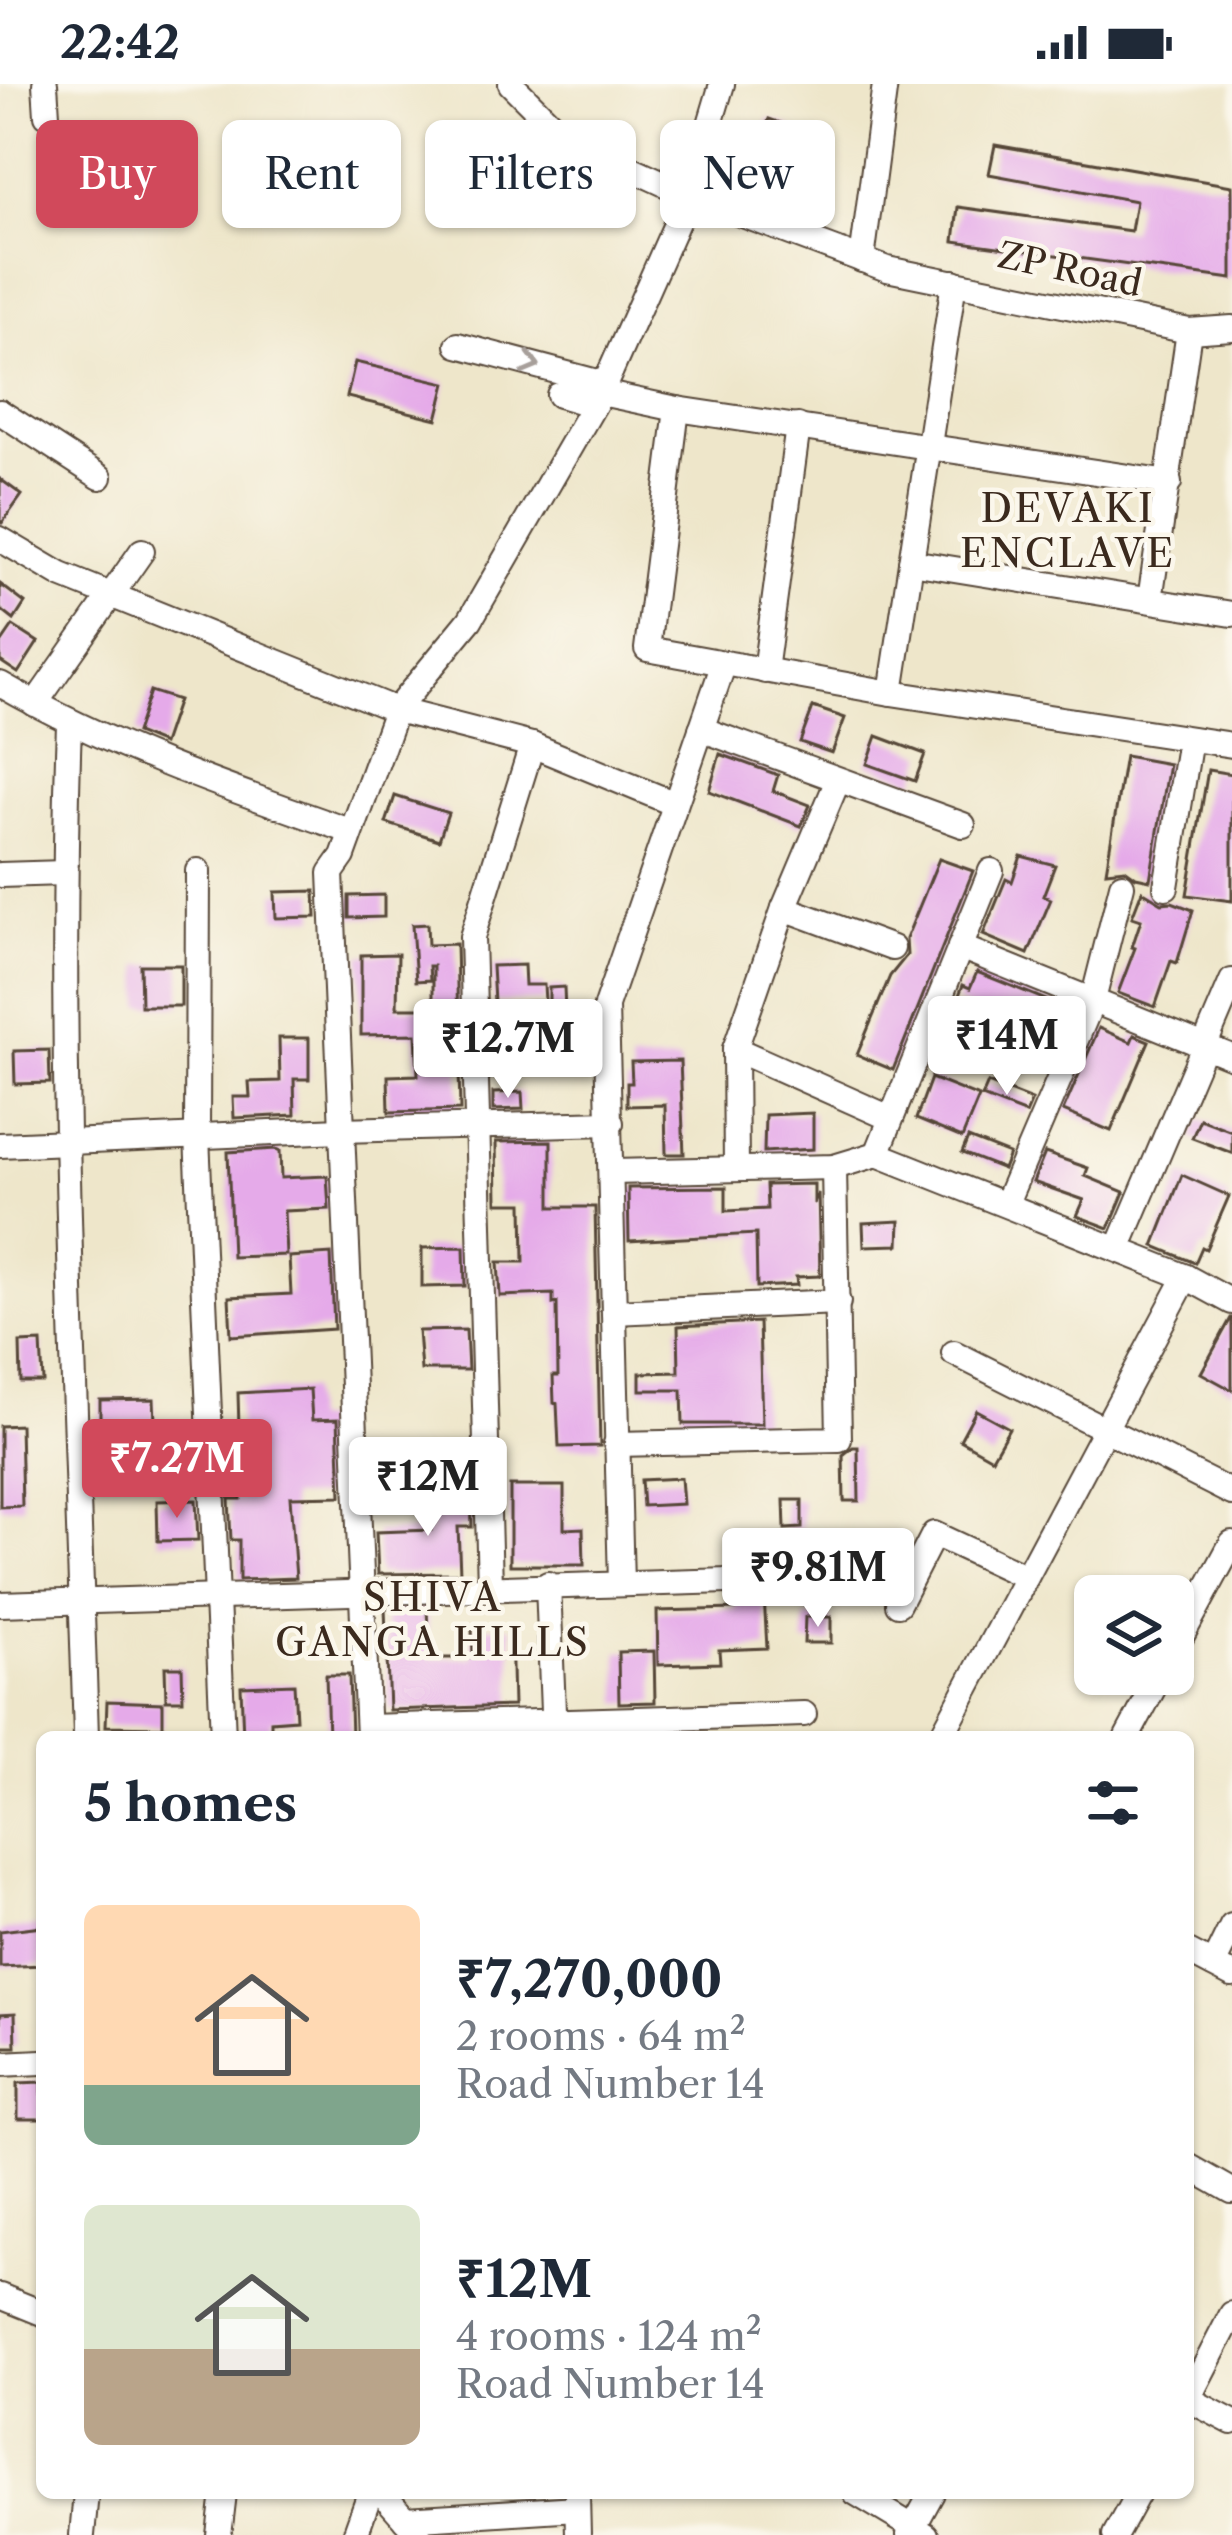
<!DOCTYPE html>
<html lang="en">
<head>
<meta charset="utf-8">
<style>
  body { margin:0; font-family:"Libre Caslon Text",serif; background:#f2f2f3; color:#1f2937; height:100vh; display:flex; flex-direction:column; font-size:45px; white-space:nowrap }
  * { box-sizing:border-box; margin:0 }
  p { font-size:39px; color:#747a83 }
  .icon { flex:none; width:66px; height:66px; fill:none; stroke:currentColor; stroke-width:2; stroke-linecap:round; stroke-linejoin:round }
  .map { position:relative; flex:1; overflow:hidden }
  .panel { position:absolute; left:36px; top:1647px; width:1158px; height:768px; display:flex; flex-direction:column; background:#fff; border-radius:18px; box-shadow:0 3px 9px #0004 }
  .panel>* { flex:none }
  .top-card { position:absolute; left:36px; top:36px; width:1161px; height:108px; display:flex; gap:24px }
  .fabs { position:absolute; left:1074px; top:1491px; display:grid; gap:24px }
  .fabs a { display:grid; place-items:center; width:120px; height:120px; border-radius:18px; background:#fff; box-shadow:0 3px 9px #0004; font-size:60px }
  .price { position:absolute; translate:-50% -102px; padding:0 27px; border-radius:12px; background:#fff; color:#222; font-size:39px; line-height:78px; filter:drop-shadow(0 3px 6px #0008) }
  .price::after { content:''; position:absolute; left:50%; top:72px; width:36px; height:27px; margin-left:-18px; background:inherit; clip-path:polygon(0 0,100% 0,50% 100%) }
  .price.current { background:#d1495b; color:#fff }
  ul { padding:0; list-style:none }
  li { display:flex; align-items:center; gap:36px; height:300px; padding:0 48px }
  li span { display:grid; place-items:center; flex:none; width:336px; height:240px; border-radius:18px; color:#555 }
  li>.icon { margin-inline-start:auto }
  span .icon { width:144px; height:144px; fill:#fffc; stroke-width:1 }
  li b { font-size:51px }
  h2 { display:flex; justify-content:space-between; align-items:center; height:144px; padding:0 48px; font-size:51px }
  .tag { padding:0 42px; border-radius:18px; background:#fff; box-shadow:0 3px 9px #0004; font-size:42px; line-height:108px }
  .tag.current { background:#d1495b; color:#fff }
  .status { display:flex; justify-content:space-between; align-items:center; height:84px; padding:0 60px; background:#fff; direction:ltr }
  .status svg { height:33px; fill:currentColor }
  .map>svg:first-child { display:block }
  .building { fill:#e5aae9 }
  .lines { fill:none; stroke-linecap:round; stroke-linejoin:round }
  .minor-casing { stroke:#564638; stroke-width:28 }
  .minor { stroke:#fff; stroke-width:24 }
  .oneway { stroke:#a79f9a }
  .labels { text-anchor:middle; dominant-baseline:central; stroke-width:9; stroke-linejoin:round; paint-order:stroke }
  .street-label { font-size:36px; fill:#3b2a1e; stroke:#fbf7ec }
  .neighbourhood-label { font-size:39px; letter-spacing:3px; fill:#3b2a1e; stroke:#fbf7ec }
</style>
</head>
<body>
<div class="status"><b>22:42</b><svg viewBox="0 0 49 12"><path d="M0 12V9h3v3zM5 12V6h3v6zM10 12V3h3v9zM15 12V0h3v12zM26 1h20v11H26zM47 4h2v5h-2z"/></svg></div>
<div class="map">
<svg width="1232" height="2451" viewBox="0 0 1232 2451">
  <rect width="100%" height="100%" fill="#fbf7ec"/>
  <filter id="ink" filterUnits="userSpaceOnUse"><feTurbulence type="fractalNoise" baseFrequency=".00833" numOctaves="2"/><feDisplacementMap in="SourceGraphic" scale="24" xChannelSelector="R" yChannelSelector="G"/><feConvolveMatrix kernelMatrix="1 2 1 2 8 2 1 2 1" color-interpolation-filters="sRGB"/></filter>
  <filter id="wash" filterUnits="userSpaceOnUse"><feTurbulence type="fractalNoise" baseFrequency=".004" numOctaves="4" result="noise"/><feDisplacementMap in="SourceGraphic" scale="48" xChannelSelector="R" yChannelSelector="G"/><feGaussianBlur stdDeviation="2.7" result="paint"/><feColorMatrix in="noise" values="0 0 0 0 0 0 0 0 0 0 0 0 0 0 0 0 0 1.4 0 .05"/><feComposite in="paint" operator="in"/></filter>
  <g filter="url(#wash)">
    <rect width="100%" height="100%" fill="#eee6ca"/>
    <g id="blocks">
      <!-- building -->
      <g class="building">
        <polygon points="769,35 792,43 780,77 757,69"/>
        <polygon points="995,61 1232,102 1232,195 954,157 958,123 1131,147 1136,117 989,90"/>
        <polygon points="355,278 446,299 437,335 347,313"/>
        <polygon points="0,395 22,411 2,439 0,439"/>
        <polygon points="0,500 25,519 14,536 0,525"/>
        <polygon points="13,542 38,558 18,589 0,577 0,561"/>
        <polygon points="150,607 178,616 163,660 136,649"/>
        <polygon points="813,623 845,634 832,669 800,658"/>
        <polygon points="877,652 925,670 915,697 867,680"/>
        <polygon points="720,670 778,691 773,707 810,721 801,742 709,707"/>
        <polygon points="1125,672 1169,680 1150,796 1136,793 1125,785 1106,787"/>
        <polygon points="1208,686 1232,690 1232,817 1187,811"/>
        <polygon points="395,712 448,729 439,756 386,739"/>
        <polygon points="1021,772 1055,781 1043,812 1051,815 1028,870 983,851 1006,795 1012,798"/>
        <polygon points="939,775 973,787 893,986 857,971 890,892 907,871 906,855"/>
        <polygon points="315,807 316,833 276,834 275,808"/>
        <polygon points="1142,807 1162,819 1172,818 1193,826 1177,879 1171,877 1155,923 1118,909 1135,864 1132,863 1141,836 1132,833"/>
        <polygon points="384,811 384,833 349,834 349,812"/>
        <polygon points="427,840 428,861 456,860 460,1026 389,1028 388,992 418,991 416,950 361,951 361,871 398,870 397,924 433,924 433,882 429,882 430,896 416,897 412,841"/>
        <polygon points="140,881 181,881 181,922 141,922"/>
        <polygon points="524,881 525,901 544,901 545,917 494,918 492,882"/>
        <polygon points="977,888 1061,922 1056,935 1064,938 1058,955 956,919 963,901 970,904"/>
        <polygon points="564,903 565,927 549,927 549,904"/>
        <polygon points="1099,944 1131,958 1134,951 1149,957 1111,1047 1063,1027"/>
        <polygon points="279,954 309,954 309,995 294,995 295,1031 234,1034 233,1013 250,1013 249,998 280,997"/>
        <polygon points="49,966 50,999 15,1000 14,967"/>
        <polygon points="680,977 684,1070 666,1070 665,1021 627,1022 627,999 632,999 631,978"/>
        <polygon points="931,994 979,1013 962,1054 916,1035"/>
        <polygon points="988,999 1032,1016 1026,1030 982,1013"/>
        <polygon points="522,1008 523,1025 493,1026 493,1009"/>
        <polygon points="813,1029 813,1065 764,1068 765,1031"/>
        <polygon points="1200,1035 1232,1047 1232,1069 1192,1054"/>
        <polygon points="968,1054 1009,1070 1003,1085 962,1069"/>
        <polygon points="551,1057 551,1123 595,1123 600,1362 559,1363 557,1319 554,1319 553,1292 558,1292 557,1219 553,1220 553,1210 500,1212 498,1178 524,1178 523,1119 497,1119 496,1058"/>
        <polygon points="276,1065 280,1067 281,1094 327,1092 329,1125 284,1127 286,1171 232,1173 228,1068"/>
        <polygon points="1045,1069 1088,1084 1085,1092 1124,1108 1109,1144 1077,1132 1084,1116 1033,1098"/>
        <polygon points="1182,1091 1229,1112 1206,1165 1202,1163 1195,1179 1154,1162"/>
        <polygon points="814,1100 814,1120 818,1109 820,1192 796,1193 797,1201 757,1203 756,1150 629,1157 628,1104 726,1103 726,1127 767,1125 766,1101"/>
        <polygon points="900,1137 899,1161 864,1162 863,1139"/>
        <polygon points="464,1163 465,1202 422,1203 422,1164"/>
        <polygon points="331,1170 334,1245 231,1252 229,1213 291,1210 289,1173"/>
        <polygon points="1231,1234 1232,1234 1232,1306 1201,1289"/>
        <polygon points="759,1238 762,1340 683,1340 682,1306 640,1306 640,1289 679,1288 678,1242"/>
        <polygon points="466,1246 468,1286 421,1286 418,1247"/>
        <polygon points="41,1258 43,1298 21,1298 20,1259"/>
        <polygon points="310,1305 312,1336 338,1335 341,1412 290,1413 296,1494 239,1496 239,1456 231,1456 229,1415 241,1415 238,1309"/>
        <polygon points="154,1315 155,1338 100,1339 100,1316"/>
        <polygon points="976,1326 1009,1344 992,1374 960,1356"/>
        <polygon points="20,1341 22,1422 0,1423 0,1342"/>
        <polygon points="853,1363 858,1363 859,1417 844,1417 843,1371"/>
        <polygon points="681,1394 683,1420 643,1422 641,1396"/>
        <polygon points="510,1402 564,1402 564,1445 583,1444 584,1481 510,1481"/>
        <polygon points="471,1407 472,1443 458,1443 460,1489 378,1490 376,1448 431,1446 430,1408"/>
        <polygon points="196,1416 198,1456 158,1457 157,1417"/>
        <polygon points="784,1416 802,1416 802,1444 785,1445"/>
        <polygon points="764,1512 767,1564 719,1566 720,1579 658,1581 657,1527 736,1525 736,1513"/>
        <polygon points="427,1523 429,1574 473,1574 472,1543 511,1543 513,1622 389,1626 385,1524"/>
        <polygon points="805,1533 831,1533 831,1559 804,1559"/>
        <polygon points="654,1567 655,1618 619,1619 618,1568"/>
        <polygon points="165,1583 182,1583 183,1616 166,1616"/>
        <polygon points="326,1591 349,1591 351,1653 328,1653"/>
        <polygon points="294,1600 296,1635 271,1637 271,1653 243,1653 241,1602"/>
        <polygon points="107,1617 163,1619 163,1643 106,1642"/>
        <polygon points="42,1842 42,1881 0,1883 0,1847"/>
        <polygon points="15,1929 16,1963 0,1963 0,1930"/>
        <polygon points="42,1998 42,2035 18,2035 18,1999"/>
      </g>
    </g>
  </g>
  <g filter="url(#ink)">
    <use href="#blocks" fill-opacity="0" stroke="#564638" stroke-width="3"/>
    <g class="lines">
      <defs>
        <g id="minor">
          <polyline points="45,0 47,31"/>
          <polyline points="511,0 565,54 689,111 887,185 1189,247 1232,244"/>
          <polyline points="862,176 885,0"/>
          <polyline points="458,261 605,300"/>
          <polyline points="601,309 677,325 1169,399"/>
          <polyline points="559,311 594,321"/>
          <polyline points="677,325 647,565 891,609 1232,661"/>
          <polyline points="0,328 100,393"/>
          <polyline points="0,455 61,491 396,626 532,661 675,720"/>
          <polyline points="911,478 1232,530"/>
          <polyline points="1150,516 1189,247"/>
          <polyline points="765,587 798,342"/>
          <path d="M0 600C111 664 230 705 350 747"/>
          <polyline points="891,609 954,198"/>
          <polyline points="35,620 142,467"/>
          <path d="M69 640C57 977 76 1315 86 1653"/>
          <polyline points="701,645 963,741"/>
          <polyline points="198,787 197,1052 223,1653"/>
          <polyline points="0,791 64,789"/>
          <polyline points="1166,803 1190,655"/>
          <polyline points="784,824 892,864"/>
          <polyline points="960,863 1232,973"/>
          <polyline points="735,965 890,1034"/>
          <polyline points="0,1061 340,1046 611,1039"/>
          <polyline points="877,1070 991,787"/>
          <polyline points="736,1085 735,965 784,824 838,696"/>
          <polyline points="612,1088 834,1083 877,1070 1186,1193 1232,1218"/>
          <polyline points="1006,1119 1093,916 1122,801"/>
          <polyline points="1118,1165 1232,897"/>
          <polyline points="614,1228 838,1218"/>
          <polyline points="954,1269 1232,1409"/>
          <polyline points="616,1360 839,1355 834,1083"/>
          <polyline points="548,1500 554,1653"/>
          <polyline points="621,1500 606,922 724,579"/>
          <polyline points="490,1502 472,853 532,661"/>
          <polyline points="0,1520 822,1494"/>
          <polyline points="898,1520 934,1450 1026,1493"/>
          <polyline points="1173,1568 1232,1459"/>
          <polyline points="368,1643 804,1630"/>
          <polyline points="368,1653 331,789 343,772 396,626 470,536 601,309 689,111 722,0"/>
          <polyline points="941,1653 1186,1193"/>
          <polyline points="1127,1653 1161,1590"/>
          <polyline points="1188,1868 1232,1891"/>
          <polyline points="1213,1881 1232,1842"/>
          <polyline points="0,1980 42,1978"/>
          <polyline points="1188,2082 1232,2107"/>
          <polyline points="0,2212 42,2229"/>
          <polyline points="1188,2315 1232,2230"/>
          <polyline points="1188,2315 1232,2338"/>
          <polyline points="382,2409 419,2451"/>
          <polyline points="856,2409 926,2451"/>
          <polyline points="577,2411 578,2451"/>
          <polyline points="405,2435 577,2424"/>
          <polyline points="82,2451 86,2409"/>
          <polyline points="219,2451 224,2409"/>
          <polyline points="355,2451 370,2409"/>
          <polyline points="909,2451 932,2409"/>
          <polyline points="1115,2451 1138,2409"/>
        </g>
      </defs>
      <!-- minor casing -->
      <use href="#minor" class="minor-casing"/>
      <!-- minor -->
      <use href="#minor" class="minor"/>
    </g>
    <!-- one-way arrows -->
    <defs><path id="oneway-chevron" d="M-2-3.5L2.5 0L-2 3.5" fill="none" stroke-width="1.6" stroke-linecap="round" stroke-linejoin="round" transform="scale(3)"/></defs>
    <use class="oneway" href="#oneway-chevron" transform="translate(531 280) rotate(15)"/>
  </g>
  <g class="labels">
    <!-- street labels -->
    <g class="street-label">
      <text transform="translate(1070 185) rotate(12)">ZP Road</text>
    </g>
    <!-- neighbourhood labels -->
    <g class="neighbourhood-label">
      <text x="1068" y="424">DEVAKI<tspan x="1068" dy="45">ENCLAVE</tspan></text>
      <text x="433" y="1513">SHIVA<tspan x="433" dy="45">GANGA HILLS</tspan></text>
    </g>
  </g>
</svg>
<div class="fabs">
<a><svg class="icon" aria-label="layers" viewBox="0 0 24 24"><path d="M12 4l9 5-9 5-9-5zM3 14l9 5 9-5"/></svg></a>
</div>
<b class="price" style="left:1007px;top:1014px">₹14M</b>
<b class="price" style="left:508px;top:1017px">₹12.7M</b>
<b class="price current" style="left:177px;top:1437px">₹7.27M</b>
<b class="price" style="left:428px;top:1455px">₹12M</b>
<b class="price" style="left:818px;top:1546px">₹9.81M</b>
<div class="top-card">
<a class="tag current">Buy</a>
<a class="tag">Rent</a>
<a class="tag">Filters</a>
<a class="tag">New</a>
</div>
<section class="panel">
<h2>5 homes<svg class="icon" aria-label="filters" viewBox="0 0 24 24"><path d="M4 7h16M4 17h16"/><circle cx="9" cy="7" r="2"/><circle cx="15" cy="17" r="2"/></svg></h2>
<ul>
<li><span style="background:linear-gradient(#ffd9b3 75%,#7fa58c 0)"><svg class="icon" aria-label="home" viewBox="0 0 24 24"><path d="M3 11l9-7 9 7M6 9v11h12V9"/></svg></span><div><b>₹7,270,000</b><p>2 rooms · 64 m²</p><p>Road Number 14</p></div></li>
<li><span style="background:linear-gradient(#dfe7d0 60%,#b9a48a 0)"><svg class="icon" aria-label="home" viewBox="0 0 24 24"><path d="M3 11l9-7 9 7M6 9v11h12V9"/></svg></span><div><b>₹12M</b><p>4 rooms · 124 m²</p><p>Road Number 14</p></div></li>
</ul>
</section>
</div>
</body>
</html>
